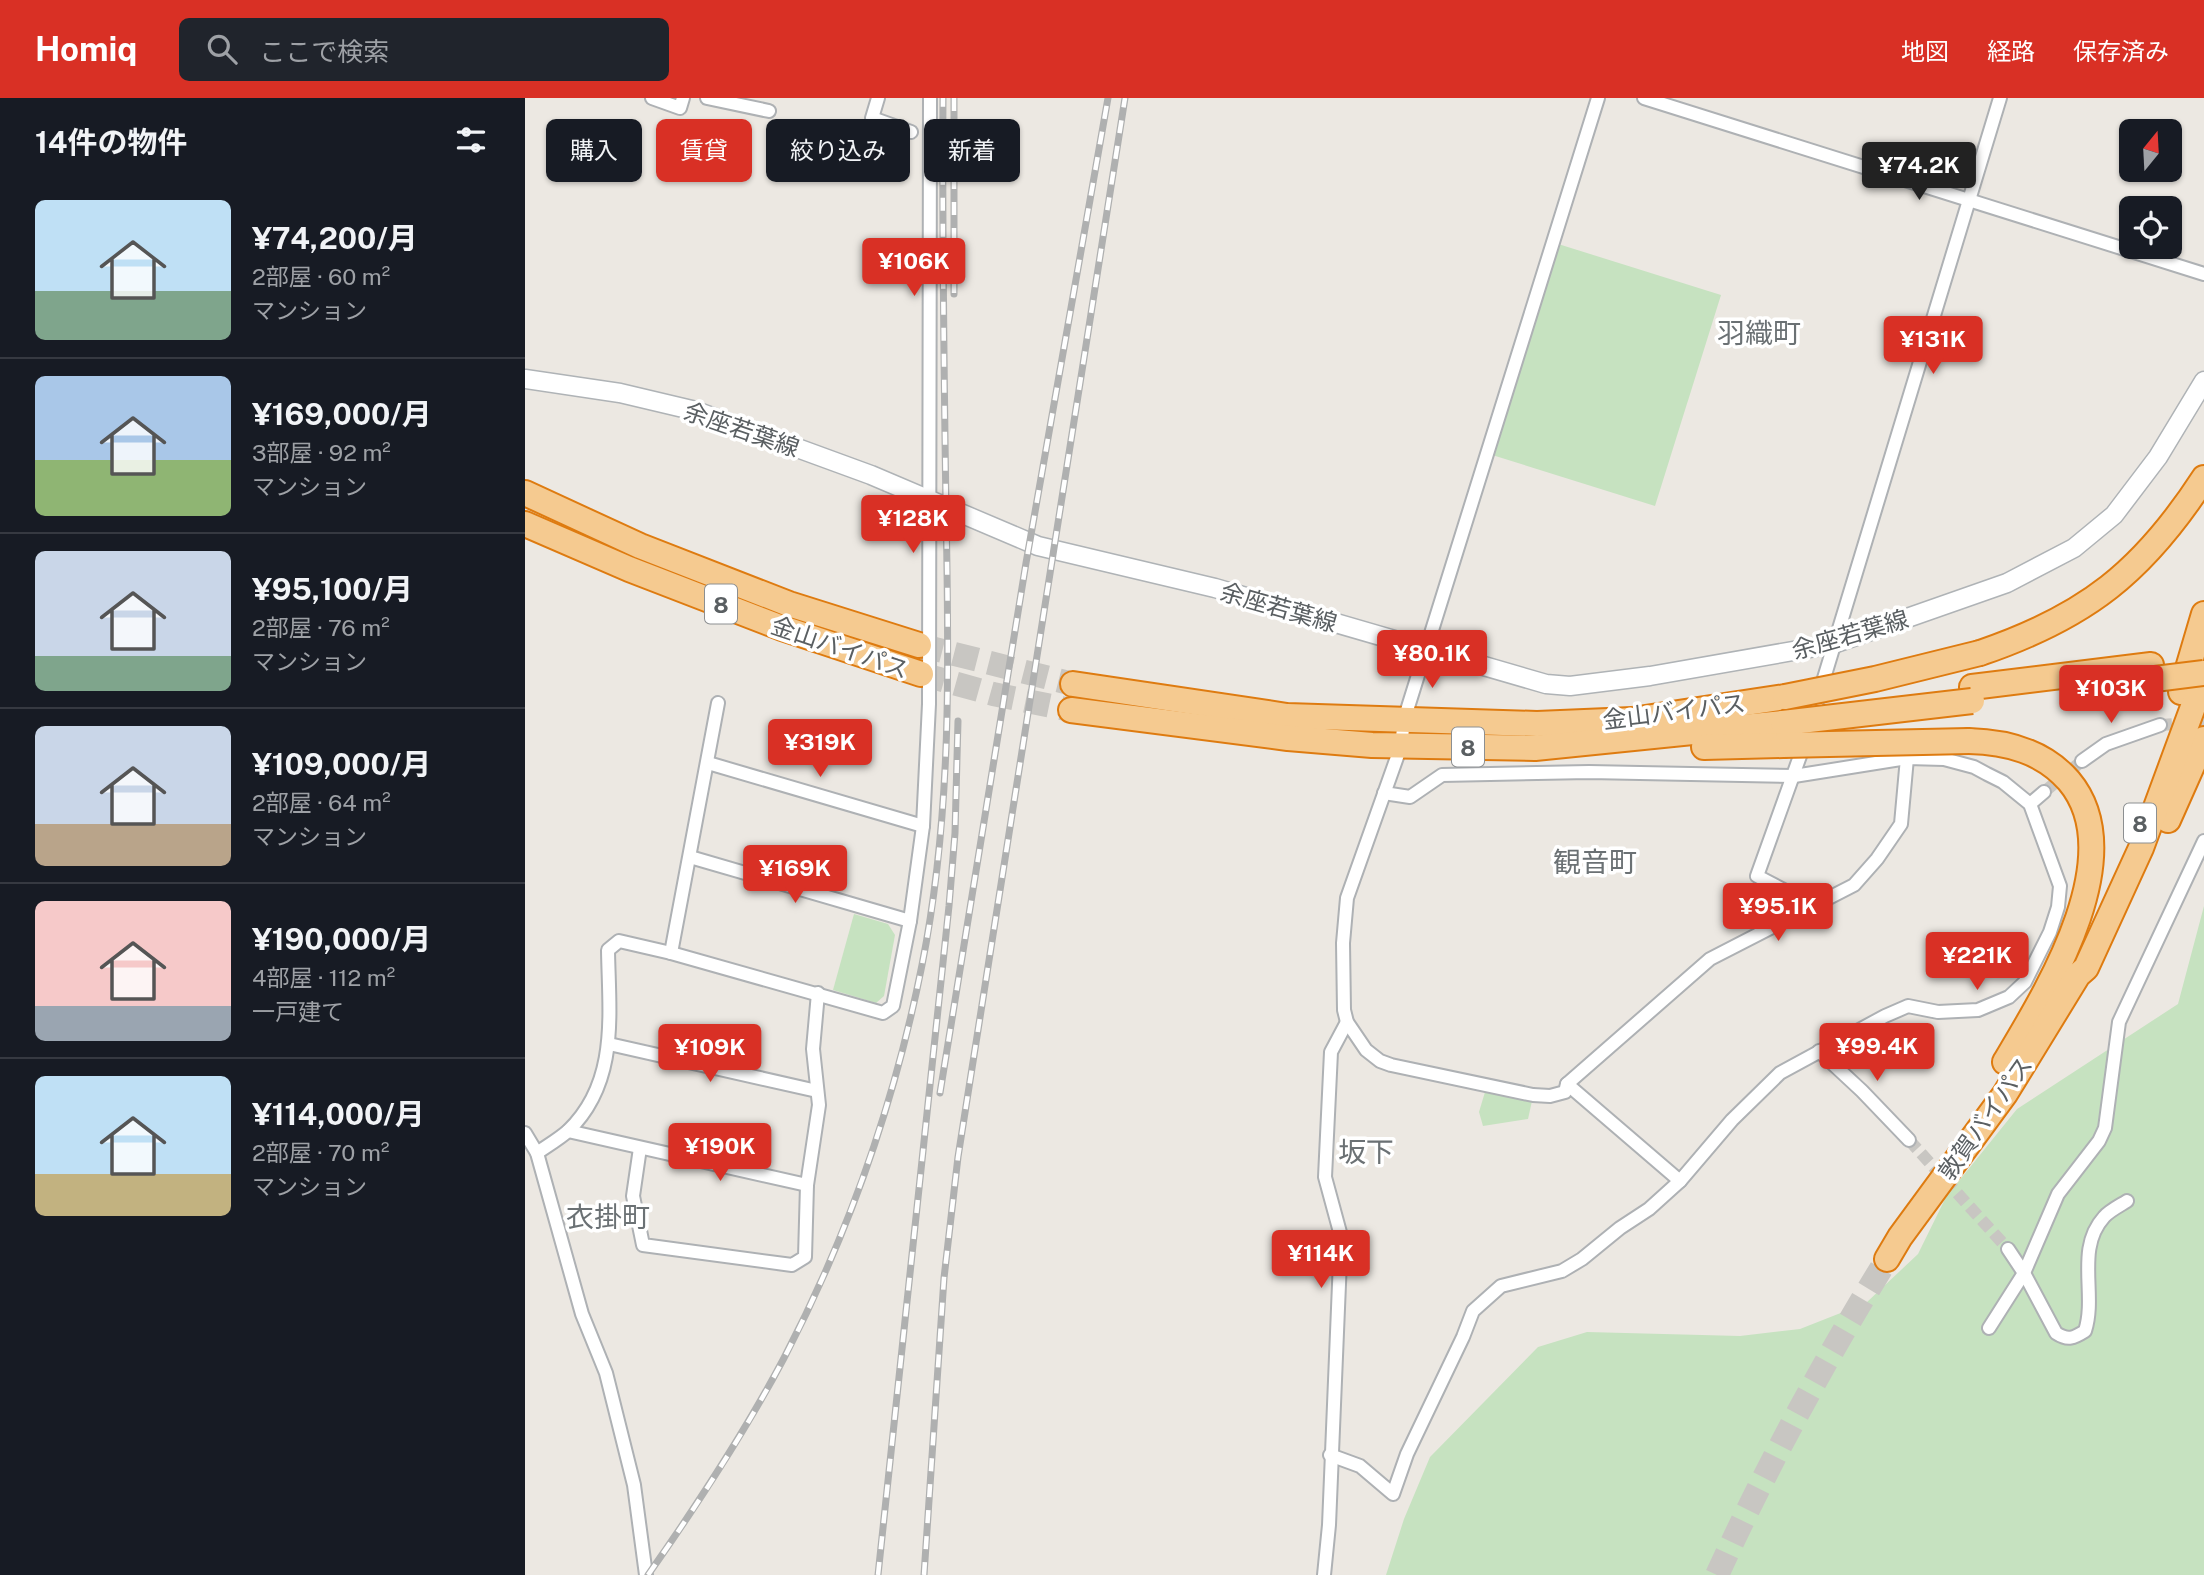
<!DOCTYPE html>
<html lang="ja">
<head>
<meta charset="utf-8">
<style>
  body { margin:0; font-family:"Public Sans","Noto Sans JP",sans-serif; background:#20242c; color:#f1f3f6; height:100vh; display:flex; flex-direction:column; font-size:26px; white-space:nowrap }
  * { box-sizing:border-box; margin:0 }
  p { font-size:23px; color:#9ea1a6 }
  .icon { flex:none; width:38px; height:38px; fill:none; stroke:currentColor; stroke-width:2; stroke-linecap:round; stroke-linejoin:round }
  .map { position:relative; flex:1; overflow:hidden }
  .sheet { display:flex; flex-direction:column; background:#171b24; width:525px }
  .sheet>* { flex:none }
  .banner { position:absolute; left:21px; top:21px; width:665px; height:63px; display:flex; gap:14px }
  .needle { width:46px; rotate:18deg }
  .controls { position:absolute; left:1594px; top:21px; display:grid; gap:14px }
  .controls a { display:grid; place-items:center; width:63px; height:63px; border-radius:10px; background:#171b24; box-shadow:0 2px 5px #0004; font-size:35px }
  .price { position:absolute; translate:-50% -60px; padding:0 16px; border-radius:7px; background:#d93025; color:#fff; font-size:23px; line-height:46px; filter:drop-shadow(0 2px 4px #0008) }
  .price::after { content:''; position:absolute; left:50%; top:42px; width:21px; height:16px; margin-left:-10px; background:inherit; clip-path:polygon(0 0,100% 0,50% 100%) }
  .price.active { background:#222; color:#fff }
  ul { padding:0; list-style:none }
  li { display:flex; align-items:center; gap:21px; height:175px; padding:0 35px }
  li+li { border-top:2px solid #363941 }
  li span { display:grid; place-items:center; flex:none; width:196px; height:140px; border-radius:10px; color:#555 }
  li>.icon { margin-inline-start:auto }
  span .icon { width:84px; height:84px; fill:#fffc; stroke-width:1 }
  li b { font-size:30px }
  h2 { display:flex; justify-content:space-between; align-items:center; height:84px; padding:0 35px; font-size:30px }
  .pill { padding:0 24px; border-radius:10px; background:#171b24; box-shadow:0 2px 5px #0004; font-size:24px; line-height:63px }
  .pill.active { background:#d93025; color:#fff }
  header { display:flex; align-items:center; gap:42px; box-sizing:border-box; height:98px; padding:0 35px; background:#d93025; color:#fff }
  header strong { font-size:33px }
  nav { display:flex; gap:38px; margin-inline-start:auto; font-size:24px }
  .search { width:490px; height:63px; background:#20242c; display:flex; align-items:center; gap:18px; box-sizing:border-box; padding:0 24px; border-radius:10px; color:#9ea1a6; font-size:26px }
  main { display:flex; flex:1; min-height:0 }
  .map>svg:first-child { display:block }
  .green { fill:#c6e2c0 }
  .lines { fill:none; stroke-linecap:round; stroke-linejoin:round }
  .street-tunnel { stroke:#c8c6c2; stroke-width:12; stroke-dasharray:12 6; stroke-linecap:butt }
  .highway-tunnel { stroke:#c8c6c2; stroke-width:24; stroke-dasharray:24 12; stroke-linecap:butt }
  .street-casing { stroke:#aeb1b4; stroke-width:16 }
  .secondary-casing { stroke:#afb3b6; stroke-width:21 }
  .highway-casing { stroke:#de7b10; stroke-width:28 }
  .street { stroke:#fff; stroke-width:12 }
  .secondary { stroke:#fff; stroke-width:18 }
  .highway { stroke:#f5ca90; stroke-width:24 }
  .rail-casing { stroke:#afb0b0; stroke-width:7 }
  .rail { stroke:#fff; stroke-width:4.5; stroke-dasharray:13; stroke-linecap:butt }
  .highway-bridge-casing { stroke:#de7b10; stroke-width:28; stroke-linecap:butt }
  .highway-bridge { stroke:#f5ca90; stroke-width:24 }
  .labels { text-anchor:middle; dominant-baseline:central; stroke-width:7; stroke-linejoin:round; paint-order:stroke }
  .shield { fill:#fff; stroke:#8c8f91; stroke-width:2 }
  .shield-label { font-size:23px; font-weight:bold; fill:#5a5f62 }
  .street-label { font-size:24px; fill:#5a5f62; stroke:#fff }
  .quarter-label { font-size:28px; fill:#6b7174; stroke:#fff }
</style>
</head>
<body>
<header>
<strong>Homiq</strong>
<div class="search"><svg class="icon" aria-label="search" viewBox="0 0 24 24"><circle cx="10" cy="10" r="6"/><path d="M15 15l6 6"/></svg>ここで検索</div>
<nav><a>地図</a><a>経路</a><a>保存済み</a></nav>
</header>
<main>
<section class="sheet">
<h2>14件の物件<svg class="icon" aria-label="filters" viewBox="0 0 24 24"><path d="M4 7h16M4 17h16"/><circle cx="9" cy="7" r="2"/><circle cx="15" cy="17" r="2"/></svg></h2>
<ul>
<li><span style="background:linear-gradient(#bfe0f5 65%,#7fa58c 0)"><svg class="icon" aria-label="home" viewBox="0 0 24 24"><path d="M3 11l9-7 9 7M6 9v11h12V9"/></svg></span><div><b>¥74,200/月</b><p>2部屋 · 60 m²</p><p>マンション</p></div></li>
<li><span style="background:linear-gradient(#a9c7e8 60%,#8fb573 0)"><svg class="icon" aria-label="home" viewBox="0 0 24 24"><path d="M3 11l9-7 9 7M6 9v11h12V9"/></svg></span><div><b>¥169,000/月</b><p>3部屋 · 92 m²</p><p>マンション</p></div></li>
<li><span style="background:linear-gradient(#c9d6e8 75%,#7fa58c 0)"><svg class="icon" aria-label="home" viewBox="0 0 24 24"><path d="M3 11l9-7 9 7M6 9v11h12V9"/></svg></span><div><b>¥95,100/月</b><p>2部屋 · 76 m²</p><p>マンション</p></div></li>
<li><span style="background:linear-gradient(#c9d6e8 70%,#b9a48a 0)"><svg class="icon" aria-label="home" viewBox="0 0 24 24"><path d="M3 11l9-7 9 7M6 9v11h12V9"/></svg></span><div><b>¥109,000/月</b><p>2部屋 · 64 m²</p><p>マンション</p></div></li>
<li><span style="background:linear-gradient(#f6c9c9 75%,#9aa5b1 0)"><svg class="icon" aria-label="home" viewBox="0 0 24 24"><path d="M3 11l9-7 9 7M6 9v11h12V9"/></svg></span><div><b>¥190,000/月</b><p>4部屋 · 112 m²</p><p>一戸建て</p></div></li>
<li><span style="background:linear-gradient(#bfe0f5 70%,#c2b280 0)"><svg class="icon" aria-label="home" viewBox="0 0 24 24"><path d="M3 11l9-7 9 7M6 9v11h12V9"/></svg></span><div><b>¥114,000/月</b><p>2部屋 · 70 m²</p><p>マンション</p></div></li>
</ul>
</section>
<div class="map">
<svg width="1679" height="1477" viewBox="0 0 1679 1477">
  <rect width="100%" height="100%" fill="#ece8e2"/>
  <!-- green -->
  <g class="green">
    <polygon points="1030,145 1196,197 1130,408 964,356"/>
    <polygon points="1679,808 1679,1477 861,1477 879,1421 905,1359 1013,1249 1062,1234 1215,1238 1275,1231 1341,1205 1393,1156 1421,1099 1492,1011 1653,906"/>
    <polygon points="329,816 363,826 370,837 359,898 351,905 308,892"/>
    <polygon points="960,994 1007,1003 1003,1021 958,1028 954,1014"/>
  </g>
  <g class="lines">
    <!-- street-tunnel -->
    <g class="street-tunnel">
      <polyline points="1635,627 1679,624"/>
      <polyline points="1519,694 1557,663"/>
      <polyline points="1384,1042 1483,1151"/>
    </g>
    <!-- highway-tunnel -->
    <g class="highway-tunnel">
      <polyline points="394,547 548,586"/>
      <polyline points="396,576 468,596 546,612"/>
      <path d="M1192 1477C1242 1368 1299 1263 1362 1161"/>
    </g>
    <defs>
      <g id="street">
        <polyline points="127,0 155,10 158,0"/>
        <polyline points="182,0 244,13"/>
        <polyline points="353,0 347,20 386,34"/>
        <polyline points="1073,0 879,622 876,648 822,800 818,845 819,912 822,924 841,952 855,963 866,967 1008,997 1025,998 1040,994 1042,986 1185,861 1329,787 1352,761 1376,726 1382,660"/>
        <polyline points="1119,0 1679,176"/>
        <polyline points="1286,623 1475,0"/>
        <polyline points="1280,644 1232,778 1289,808"/>
        <polyline points="1557,663 1581,646 1635,627"/>
        <polyline points="183,665 398,728"/>
        <polyline points="1505,706 1519,694"/>
        <polyline points="165,759 385,823"/>
        <polyline points="146,855 193,605"/>
        <polyline points="84,946 292,993"/>
        <polyline points="1294,953 1337,993 1384,1042"/>
        <polyline points="1042,986 1155,1083"/>
        <polyline points="43,1033 282,1087"/>
        <polyline points="0,1035 12,1055 57,1216 81,1275 109,1387 121,1477"/>
        <polyline points="115,1050 108,1098 118,1147 267,1167 280,1159 282,1087 294,1007 288,951 293,895"/>
        <path d="M12 1055C22 1048 34 1041 43 1033 94 984 84 916 83 852L94 843 146 855 358 915 368 908 385 823 398 728 404 606 405 0"/>
        <path d="M1483 1151 1499 1175 1531 1235C1543 1243 1549 1240 1560 1233 1572 1196 1550 1151 1579 1119 1584 1113 1594 1108 1602 1103"/>
        <polyline points="1464,1230 1499,1175 1533,1096 1574,1043 1580,1030 1594,924 1679,743"/>
        <polyline points="805,1357 835,1368 868,1396 882,1356 938,1239 948,1213 976,1188 1037,1173 1057,1161 1095,1130 1124,1111 1155,1083 1207,1022 1255,975 1360,918 1383,908 1413,914 1453,912 1484,899 1500,884 1525,834 1533,809 1535,788 1505,706 1478,684 1462,676 1449,669 1419,661 1382,660 1269,678 1064,674 917,677 885,699 859,695"/>
        <polyline points="799,1477 804,1427 816,1138 800,1079 806,954 822,924"/>
      </g>
      <polyline id="secondary" points="0,281 95,295 171,313 346,377 513,448 690,490 1021,586 1045,588 1125,578 1308,546 1482,485 1549,450 1589,417 1633,359 1679,283"/>
      <g id="highway">
        <polyline points="0,395 115,448 264,506 394,547"/>
        <polyline points="0,426 104,471 257,530 396,576"/>
        <path d="M1455 555C1561 519 1618 474 1679 380"/>
        <polyline points="548,586 762,618 1012,626 1107,622 1260,599"/>
        <polyline points="1447,589 1626,567"/>
        <polyline points="1656,594 1679,516"/>
        <polyline points="546,612 763,640 847,647 1010,650 1258,625"/>
        <path d="M1444 643C1482 644 1518 653 1544 683 1607 758 1521 895 1480 964"/>
        <polyline points="1179,649 1258,647"/>
        <polyline points="1643,722 1679,641"/>
        <polyline points="1362,1161 1375,1139 1480,996 1553,877 1561,870 1616,750 1679,579"/>
      </g>
    </defs>
    <!-- street casing -->
    <use href="#street" class="street-casing"/>
    <!-- secondary casing -->
    <use href="#secondary" class="secondary-casing"/>
    <!-- highway casing -->
    <use href="#highway" class="highway-casing"/>
    <!-- street -->
    <use href="#street" class="street"/>
    <!-- secondary -->
    <use href="#secondary" class="secondary"/>
    <!-- highway -->
    <use href="#highway" class="highway"/>
    <defs>
      <g id="rail">
        <polyline points="429,0 429,196"/>
        <polyline points="415,995 501,465 583,0"/>
        <path d="M123 1477C172 1407 219 1336 259 1260 323 1137 370 1003 397 867 427 716 424 564 421 411 419 274 417 137 418 0"/>
        <polyline points="353,1477 424,808 430,735 433,623"/>
        <polyline points="399,1477 419,1180 433,1059 600,0"/>
      </g>
    </defs>
    <!-- rail casing -->
    <use href="#rail" class="rail-casing"/>
    <!-- rail -->
    <use href="#rail" class="rail"/>
    <defs>
      <g id="highway-bridge">
        <polyline points="1622,582 1679,575"/>
        <polyline points="1260,599 1350,581 1455,555"/>
        <polyline points="1258,625 1447,603"/>
        <polyline points="1258,647 1444,643"/>
      </g>
    </defs>
    <!-- highway-bridge casing -->
    <use href="#highway-bridge" class="highway-bridge-casing"/>
    <!-- highway-bridge -->
    <use href="#highway-bridge" class="highway-bridge"/>
  </g>
  <g class="labels">
    <!-- shield labels -->
    <g class="shield">
      <rect x="180" y="486.5" width="32" height="39" rx="5"/>
      <rect x="927" y="629.5" width="32" height="39" rx="5"/>
      <rect x="1599" y="705.5" width="32" height="39" rx="5"/>
    </g>
    <g class="shield-label">
      <text x="196" y="506">8</text>
      <text x="943" y="649">8</text>
      <text x="1615" y="725">8</text>
    </g>
    <!-- street labels -->
    <g class="street-label">
      <text transform="translate(217 331) rotate(19)">余座若葉線</text>
      <text transform="translate(754 509) rotate(16)">余座若葉線</text>
      <text transform="translate(1325 536) rotate(-16)">余座若葉線</text>
      <text transform="translate(315 549) rotate(19)">金山バイパス</text>
      <text transform="translate(1149 613) rotate(-7)">金山バイパス</text>
      <text transform="translate(1460 1020) rotate(-55)">敦賀バイパス</text>
    </g>
    <!-- quarter labels -->
    <g class="quarter-label">
      <text x="1234" y="234">羽織町</text>
      <text x="1070" y="763">観音町</text>
      <text x="841" y="1053">坂下</text>
      <text x="83" y="1118">衣掛町</text>
    </g>
  </g>
</svg>
<div class="controls">
<a><svg class="needle" viewBox="-14 -14 28 28"><path d="M0-13l5 13h-10z" fill="#e53935"/><path d="M0 13l5-13h-10z" fill="#9ea1a6"/></svg></a>
<a><svg class="icon" aria-label="locate" viewBox="0 0 24 24"><circle cx="12" cy="12" r="6"/><path d="M12 2v4M12 18v4M2 12h4M18 12h4"/></svg></a>
</div>
<b class="price active" style="left:1394px;top:104px">¥74.2K</b>
<b class="price" style="left:389px;top:200px">¥106K</b>
<b class="price" style="left:1408px;top:278px">¥131K</b>
<b class="price" style="left:388px;top:457px">¥128K</b>
<b class="price" style="left:907px;top:592px">¥80.1K</b>
<b class="price" style="left:1586px;top:627px">¥103K</b>
<b class="price" style="left:295px;top:681px">¥319K</b>
<b class="price" style="left:270px;top:807px">¥169K</b>
<b class="price" style="left:1253px;top:845px">¥95.1K</b>
<b class="price" style="left:1452px;top:894px">¥221K</b>
<b class="price" style="left:1352px;top:985px">¥99.4K</b>
<b class="price" style="left:185px;top:986px">¥109K</b>
<b class="price" style="left:195px;top:1085px">¥190K</b>
<b class="price" style="left:796px;top:1192px">¥114K</b>
<div class="banner">
<a class="pill">購入</a>
<a class="pill active">賃貸</a>
<a class="pill">絞り込み</a>
<a class="pill">新着</a>
</div>
</div>
</main>
</body>
</html>
